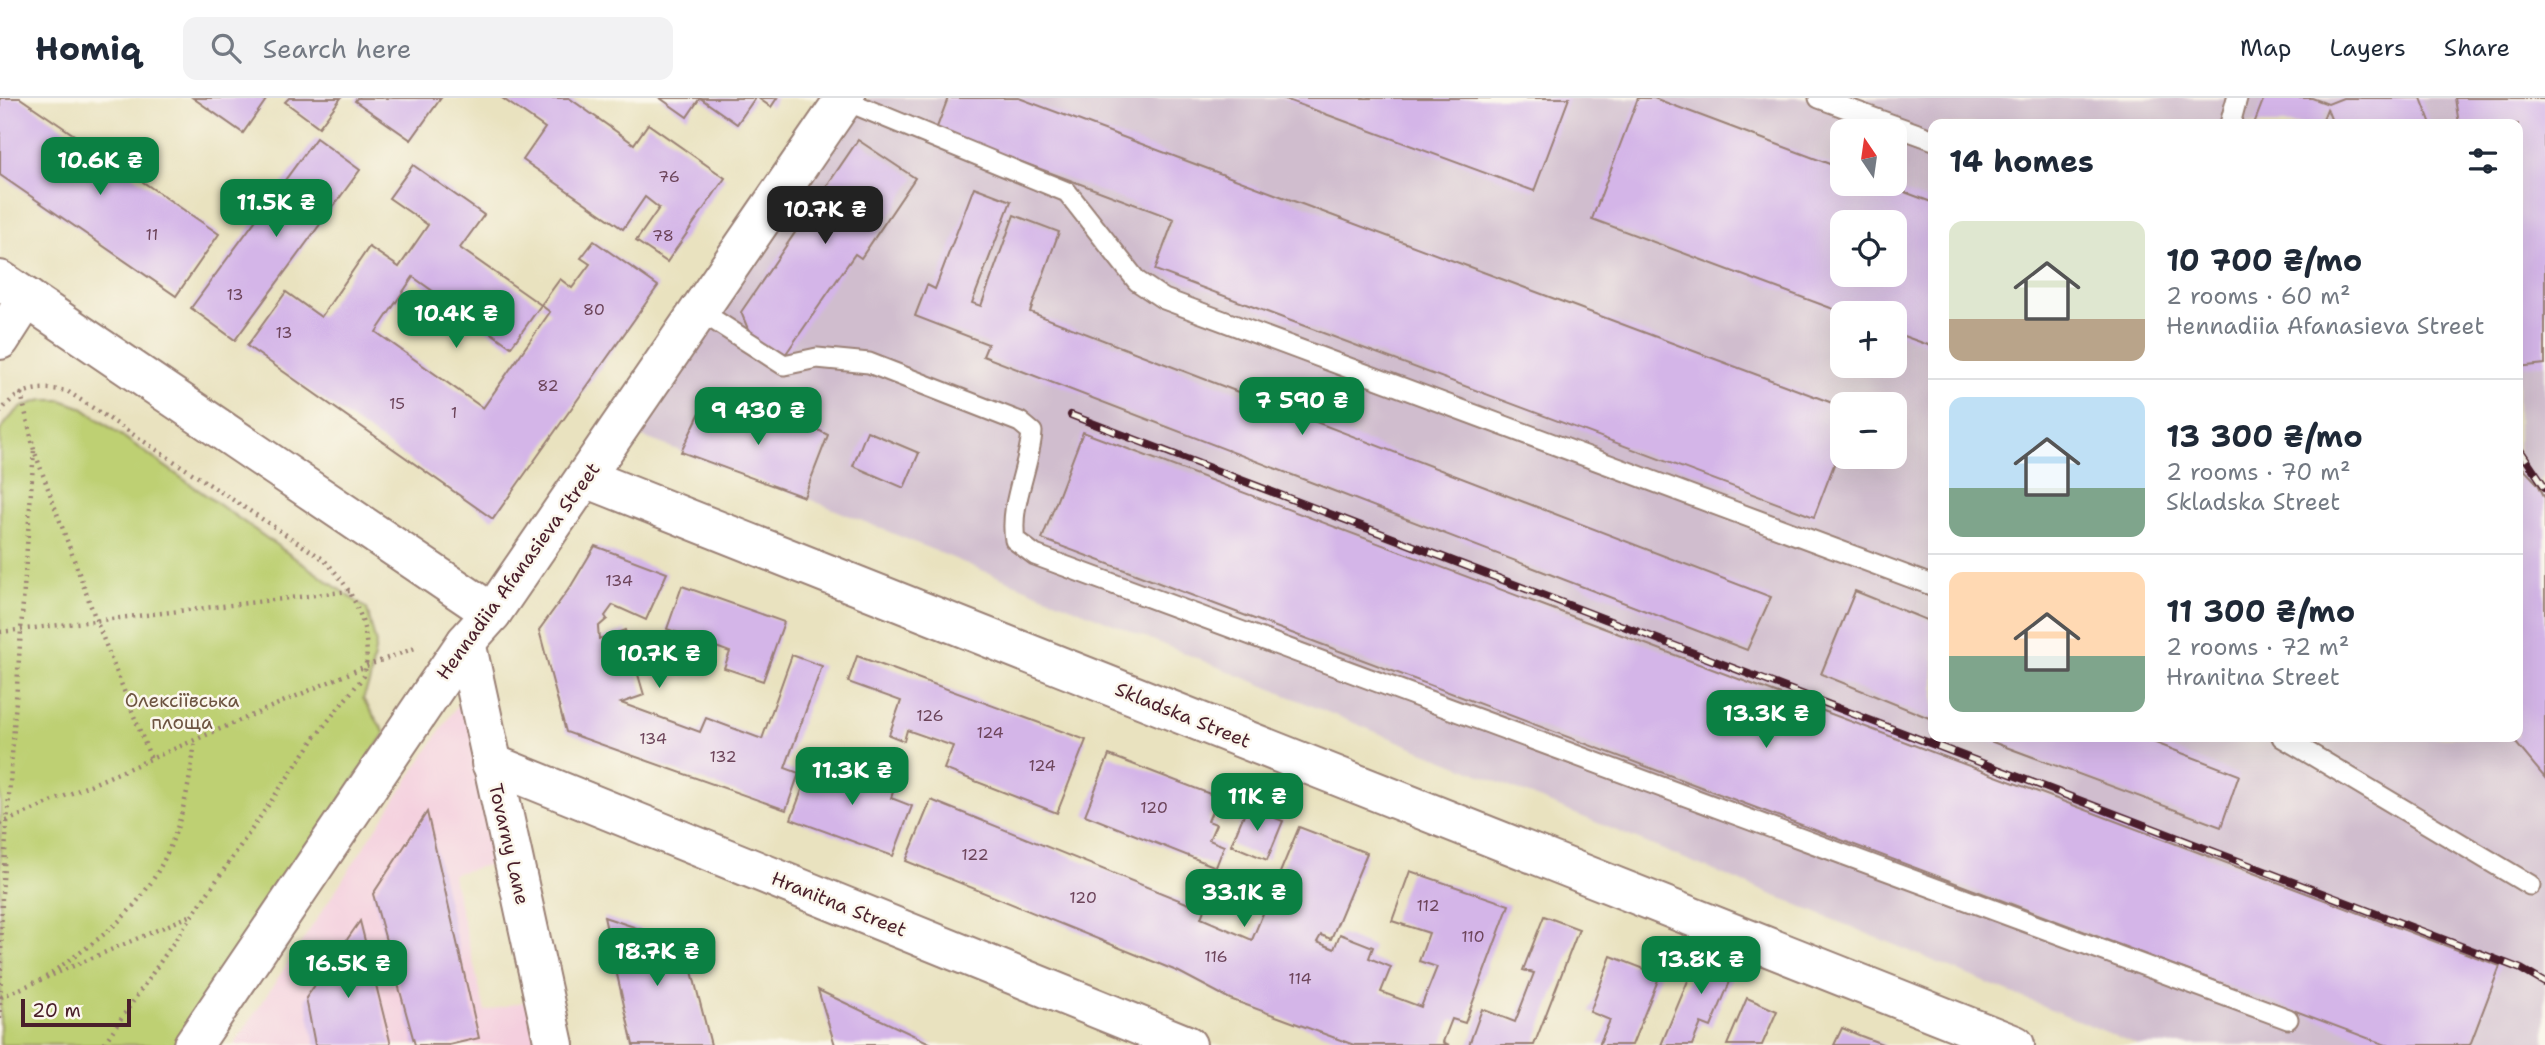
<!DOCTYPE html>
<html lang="en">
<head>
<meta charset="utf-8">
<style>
  body { margin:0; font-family:"Shantell Sans",sans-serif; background:#f2f2f3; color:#1f2937; height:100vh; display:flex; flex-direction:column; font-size:26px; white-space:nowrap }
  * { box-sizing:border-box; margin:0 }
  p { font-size:23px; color:#747a83 }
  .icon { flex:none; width:38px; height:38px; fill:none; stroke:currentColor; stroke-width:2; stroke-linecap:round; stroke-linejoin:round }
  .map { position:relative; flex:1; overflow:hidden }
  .panel { position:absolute; left:1928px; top:21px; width:595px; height:623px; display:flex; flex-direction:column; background:#fff; border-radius:14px; box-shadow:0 7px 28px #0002 }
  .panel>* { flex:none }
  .needle { width:46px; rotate:347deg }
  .controls { position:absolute; left:1830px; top:21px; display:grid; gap:14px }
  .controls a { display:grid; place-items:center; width:77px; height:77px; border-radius:14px; background:#fff; box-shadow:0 7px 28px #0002; font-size:35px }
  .scale { position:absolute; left:21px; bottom:18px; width:110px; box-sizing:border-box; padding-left:7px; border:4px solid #4a1f2b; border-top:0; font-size:19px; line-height:24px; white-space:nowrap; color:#4a1f2b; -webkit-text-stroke:5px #fbf7ec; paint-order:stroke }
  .price { position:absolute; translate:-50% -60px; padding:0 16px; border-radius:14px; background:#0b8043; color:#fff; font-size:23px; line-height:46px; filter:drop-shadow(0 2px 4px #0008) }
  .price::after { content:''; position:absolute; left:50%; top:42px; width:21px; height:16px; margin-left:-10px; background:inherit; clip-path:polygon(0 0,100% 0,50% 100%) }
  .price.selected { background:#222; color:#fff }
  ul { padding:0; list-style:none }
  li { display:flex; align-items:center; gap:21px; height:175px; padding:0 21px }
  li+li { border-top:2px solid #e0e1e3 }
  li span { display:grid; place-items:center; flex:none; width:196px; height:140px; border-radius:14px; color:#555 }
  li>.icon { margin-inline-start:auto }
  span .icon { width:84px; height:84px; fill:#fffc; stroke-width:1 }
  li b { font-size:30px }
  h2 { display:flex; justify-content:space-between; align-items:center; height:84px; padding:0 21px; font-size:30px }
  header { display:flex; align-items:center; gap:42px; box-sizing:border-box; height:98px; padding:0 35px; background:#fff; border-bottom:2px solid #e0e1e3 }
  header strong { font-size:33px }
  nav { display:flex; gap:38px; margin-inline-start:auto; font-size:24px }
  .search { width:490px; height:63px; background:#f2f2f3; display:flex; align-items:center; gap:18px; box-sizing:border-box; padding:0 24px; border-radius:14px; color:#747a83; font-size:26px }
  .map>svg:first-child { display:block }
  .built { fill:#f4cfde }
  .industrial { fill:#d0bdce; fill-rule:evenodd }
  .green { fill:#bed073; stroke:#84784f; stroke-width:2 }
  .building { fill:#d4b5e8; fill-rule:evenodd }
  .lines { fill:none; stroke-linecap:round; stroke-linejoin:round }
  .service-casing { stroke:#9a8075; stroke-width:23 }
  .minor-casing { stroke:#9a8075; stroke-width:42 }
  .path { stroke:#9a8075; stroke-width:4.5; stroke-dasharray:2 5; stroke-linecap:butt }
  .service { stroke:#fff; stroke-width:19 }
  .minor { stroke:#fff; stroke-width:38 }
  .rail-casing { stroke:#4a1f2b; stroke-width:8 }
  .rail { stroke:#fbf7ec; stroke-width:5; stroke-dasharray:16; stroke-linecap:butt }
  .labels { text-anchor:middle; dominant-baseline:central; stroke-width:5; stroke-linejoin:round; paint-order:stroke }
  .number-label { font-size:16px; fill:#6c445a }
  .street-label { font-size:19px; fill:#4a1f2b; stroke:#fbf7ec }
  .park-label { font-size:19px; fill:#6d5441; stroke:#fbf7ec }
</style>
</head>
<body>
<header>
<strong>Homiq</strong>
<div class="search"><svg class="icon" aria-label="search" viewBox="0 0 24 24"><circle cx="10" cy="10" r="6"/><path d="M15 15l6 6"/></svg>Search here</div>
<nav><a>Map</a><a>Layers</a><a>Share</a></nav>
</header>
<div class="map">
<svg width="2545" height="947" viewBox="0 0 2545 947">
  <rect width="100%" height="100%" fill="#fbf7ec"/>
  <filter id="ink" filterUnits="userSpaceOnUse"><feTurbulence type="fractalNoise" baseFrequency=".0143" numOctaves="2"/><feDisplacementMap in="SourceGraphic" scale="14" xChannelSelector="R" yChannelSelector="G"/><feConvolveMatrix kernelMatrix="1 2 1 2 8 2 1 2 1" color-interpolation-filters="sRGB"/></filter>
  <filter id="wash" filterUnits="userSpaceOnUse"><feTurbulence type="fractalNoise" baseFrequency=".00686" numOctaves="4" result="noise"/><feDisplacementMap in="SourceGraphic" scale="28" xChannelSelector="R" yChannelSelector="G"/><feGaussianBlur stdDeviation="1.57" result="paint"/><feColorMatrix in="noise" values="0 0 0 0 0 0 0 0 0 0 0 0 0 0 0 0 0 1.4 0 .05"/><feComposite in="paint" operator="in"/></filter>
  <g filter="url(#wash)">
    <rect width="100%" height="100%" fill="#e9e2bf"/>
    <!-- built -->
    <polygon class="built" points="467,592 504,763 452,776 485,913 535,901 544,947 234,947"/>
    <!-- industrial -->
    <path class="industrial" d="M869 0H2545V377L2538 386 2545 400V947H2138L804 399 632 335ZM1934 26H2518V639H1934ZM1843 33H1895V86H1843ZM1843 124H1895V177H1843ZM1843 215H1895V268H1843ZM1843 306H1895V359H1843Z"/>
    <!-- green -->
    <path class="green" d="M43 302H61L81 309 367 511 376 546 370 582 363 601 385 635 177 947H0V333C14 313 19 308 43 302Z"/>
    <g id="blocks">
      <!-- building -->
      <g class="building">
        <polygon points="0,0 20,0 219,136 176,198 0,77"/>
        <polygon points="193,0 262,0 266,2 243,35"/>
        <polygon points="289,0 341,0 319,29 285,4"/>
        <polygon points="357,0 441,0 411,42 355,3"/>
        <polygon points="502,0 569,0 634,46 648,26 725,80 667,164 636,143 659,110 645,99 623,131 523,62 545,30"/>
        <polygon points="660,0 755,0 737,26 700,0 687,19"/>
        <polygon points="758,0 777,0 771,9"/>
        <polygon points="948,0 1019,0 1843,309 1843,343 1814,419 1155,172 1174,121 936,32"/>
        <polygon points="1282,0 1569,0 1534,93"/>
        <path d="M1638 0H1654L1843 71V86H1883L1934 105V249L1895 235V215H1844L1592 121ZM1843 124H1895V177H1843Z"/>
        <polygon points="2264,0 2312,0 2328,6 2343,0 2421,0 2431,26 2333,26 2327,11 2321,26 2254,26"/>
        <polygon points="2455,0 2545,0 2545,266 2518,269 2518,26 2459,26"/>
        <polygon points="316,40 360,72 235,242 191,210"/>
        <polygon points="858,42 915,80 861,160 855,156 785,257 752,241 741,214"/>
        <polygon points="413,67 484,117 460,150 541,207 511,249 413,179 376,234 483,310 550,214 541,207 560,181 572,190 590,166 581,160 594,143 658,188 493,421 247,248 286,194 321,219 369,149 399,169 428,127 389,100"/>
        <polygon points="974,89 1011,103 972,205 981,208 1014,117 1059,134 1030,214 1771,499 1747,552 983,258 988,246 915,218 927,187 935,191"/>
        <polygon points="705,304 780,329 787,316 828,337 804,399 681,354"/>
        <polygon points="867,333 919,355 904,390 853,368"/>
        <polygon points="1083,334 2500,868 2470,947 2386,947 1042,441"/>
        <polygon points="2518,365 2538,386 2545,400 2545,680 2511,639 2518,639"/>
        <polygon points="595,448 667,475 646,522 613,507 605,518 607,521 598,529 599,541 625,532 644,597 621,605 700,634 706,620 762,641 792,557 822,568 785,670 799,675 786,712 566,634 539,532 571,488"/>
        <polygon points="682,488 784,524 763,583 724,570 730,554 667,531"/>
        <polygon points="1855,493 1934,525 1934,622 1821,576"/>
        <polygon points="857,558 1086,642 1057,715 944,671 953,648 907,632 904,643 889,637 901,603 848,584"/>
        <polygon points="1979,639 2140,639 2239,677 2221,729"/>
        <polygon points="1109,657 1218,699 1208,723 1216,726 1209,742 1224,748 1216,769 1085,717"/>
        <polygon points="815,658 895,688 891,700 912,708 893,758 791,721"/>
        <polygon points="931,702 1204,812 1201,820 1252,842 1299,729 1367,755 1331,841 1321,837 1317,844 1334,851 1340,836 1373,849 1369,860 1391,869 1381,894 1421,909 1437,869 1419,863 1429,835 1392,823 1410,773 1509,807 1465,925 1452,921 1443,944 1449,947 1354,947 1230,901 1179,874 906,763"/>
        <polygon points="1247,709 1283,723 1267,762 1231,747"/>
        <polygon points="427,714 479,940 449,947 415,947 373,796"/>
        <polygon points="1544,818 1579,831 1534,947 1469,947 1482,911 1515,924 1534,875 1523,872"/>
        <polygon points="604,819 685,846 711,947 633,947"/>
        <polygon points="360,823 391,947 315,947 306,900"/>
        <polygon points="1703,847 1739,862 1711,929 1701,925 1692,947 1661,947"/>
        <polygon points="1611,858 1660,877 1632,947 1599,947 1610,922 1590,914"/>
        <polygon points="818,892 934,947 835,947"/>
        <polygon points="1747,900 1777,913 1762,947 1727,947"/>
        <polygon points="1842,930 1861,938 1885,947 1834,947"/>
      </g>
    </g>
  </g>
  <g filter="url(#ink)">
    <use href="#blocks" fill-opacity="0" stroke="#9a8075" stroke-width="2"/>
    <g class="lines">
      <defs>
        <g id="service">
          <polyline points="1819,0 1934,42"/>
          <polyline points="844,2 1067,94 1137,183 1164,201 1934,488"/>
          <polyline points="2230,26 2237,0"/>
          <path d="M700 213 784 267 817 260 869 265 1020 324 1032 334C1029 371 1009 406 1015 442L1035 457 2288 921"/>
          <polyline points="2282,639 2530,787"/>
        </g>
        <g id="minor">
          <polyline points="0,182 492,515"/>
          <polyline points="0,242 27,200"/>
          <polyline points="586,380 2015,947"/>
          <polyline points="466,544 554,947"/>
          <polyline points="491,665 1187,947"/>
          <polyline points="193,947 466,544 492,515 845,0"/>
        </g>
      </defs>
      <!-- service casing -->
      <use href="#service" class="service-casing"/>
      <!-- minor casing -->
      <use href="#minor" class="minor-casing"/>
      <!-- path -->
      <g class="path">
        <polyline points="21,295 34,352 96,522 151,661"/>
        <path d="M0 315C17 290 39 288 67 293L323 461C355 492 374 533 364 578L316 638 103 947"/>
        <polyline points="0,534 350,493"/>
        <polyline points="0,726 366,568 415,550"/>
        <path d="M46 879C70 861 97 844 119 823 171 773 187 712 195 642"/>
        <polyline points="1,899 192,817"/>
        <polyline points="0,921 2,796 34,352"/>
      </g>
      <!-- service -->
      <use href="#service" class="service"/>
      <!-- minor -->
      <use href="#minor" class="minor"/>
      <defs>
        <g id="rail">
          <polyline points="1071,317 2521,871 2545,885"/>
          <polyline points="2518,349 2545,389"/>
        </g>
      </defs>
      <!-- rail casing -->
      <use href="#rail" class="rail-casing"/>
      <!-- rail -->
      <use href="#rail" class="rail"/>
    </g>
  </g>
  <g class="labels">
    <!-- number labels -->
    <g class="number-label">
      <text x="669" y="78">76</text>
      <text x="152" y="136">11</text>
      <text x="663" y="137">78</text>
      <text x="235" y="196">13</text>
      <text x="594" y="211">80</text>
      <text x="284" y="234">13</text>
      <text x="548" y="287">82</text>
      <text x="397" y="305">15</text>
      <text x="454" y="314">1</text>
      <text x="619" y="482">134</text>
      <text x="930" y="617">126</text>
      <text x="990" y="634">124</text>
      <text x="653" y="640">134</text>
      <text x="723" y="658">132</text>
      <text x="1042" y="667">124</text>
      <text x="1154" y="709">120</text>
      <text x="975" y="756">122</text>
      <text x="1083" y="799">120</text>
      <text x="1428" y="807">112</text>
      <text x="1473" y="838">110</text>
      <text x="1216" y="858">116</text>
      <text x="1300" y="880">114</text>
    </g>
    <!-- street labels -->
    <g class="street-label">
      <text transform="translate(518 473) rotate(-54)">Hennadiia Afanasieva Street</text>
      <text transform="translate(1183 617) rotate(22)">Skladska Street</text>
      <text transform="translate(509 746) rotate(77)">Tovarny Lane</text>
      <text transform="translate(839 806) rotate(22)">Hranitna Street</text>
    </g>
    <!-- park labels -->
    <g class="park-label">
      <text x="182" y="602">Олексіївська<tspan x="182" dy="22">площа</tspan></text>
    </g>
  </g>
</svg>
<div class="controls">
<a><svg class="needle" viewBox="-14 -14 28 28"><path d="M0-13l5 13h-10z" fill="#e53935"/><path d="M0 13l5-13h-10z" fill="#747a83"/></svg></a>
<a><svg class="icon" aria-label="locate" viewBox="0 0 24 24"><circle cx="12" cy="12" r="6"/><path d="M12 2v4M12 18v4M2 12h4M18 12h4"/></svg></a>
<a>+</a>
<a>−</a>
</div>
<div class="scale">20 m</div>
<b class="price" style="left:100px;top:99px">10.6K ₴</b>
<b class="price" style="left:276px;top:141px">11.5K ₴</b>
<b class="price selected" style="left:825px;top:148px">10.7K ₴</b>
<b class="price" style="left:456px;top:252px">10.4K ₴</b>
<b class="price" style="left:1302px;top:339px">7 590 ₴</b>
<b class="price" style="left:758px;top:349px">9 430 ₴</b>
<b class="price" style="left:659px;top:592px">10.7K ₴</b>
<b class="price" style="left:1766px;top:652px">13.3K ₴</b>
<b class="price" style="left:852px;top:709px">11.3K ₴</b>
<b class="price" style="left:1257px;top:735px">11K ₴</b>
<b class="price" style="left:1244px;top:831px">33.1K ₴</b>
<b class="price" style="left:657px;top:890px">18.7K ₴</b>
<b class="price" style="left:1701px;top:898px">13.8K ₴</b>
<b class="price" style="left:348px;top:902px">16.5K ₴</b>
<section class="panel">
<h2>14 homes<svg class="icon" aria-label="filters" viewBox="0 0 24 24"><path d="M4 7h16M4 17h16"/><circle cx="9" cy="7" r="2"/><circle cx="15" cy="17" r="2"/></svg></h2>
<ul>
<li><span style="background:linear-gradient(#dfe7d0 70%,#b9a48a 0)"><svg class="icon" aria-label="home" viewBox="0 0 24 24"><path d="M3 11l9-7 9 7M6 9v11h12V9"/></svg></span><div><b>10 700 ₴/mo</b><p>2 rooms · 60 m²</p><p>Hennadiia Afanasieva Street</p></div></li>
<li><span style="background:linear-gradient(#bfe0f5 65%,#7fa58c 0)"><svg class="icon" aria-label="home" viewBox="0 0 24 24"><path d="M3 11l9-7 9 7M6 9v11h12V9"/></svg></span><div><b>13 300 ₴/mo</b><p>2 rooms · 70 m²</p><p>Skladska Street</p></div></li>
<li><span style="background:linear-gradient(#ffd9b3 60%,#7fa58c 0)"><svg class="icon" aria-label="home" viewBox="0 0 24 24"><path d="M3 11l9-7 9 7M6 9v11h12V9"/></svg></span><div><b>11 300 ₴/mo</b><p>2 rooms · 72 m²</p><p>Hranitna Street</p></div></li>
</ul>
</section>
</div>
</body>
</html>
